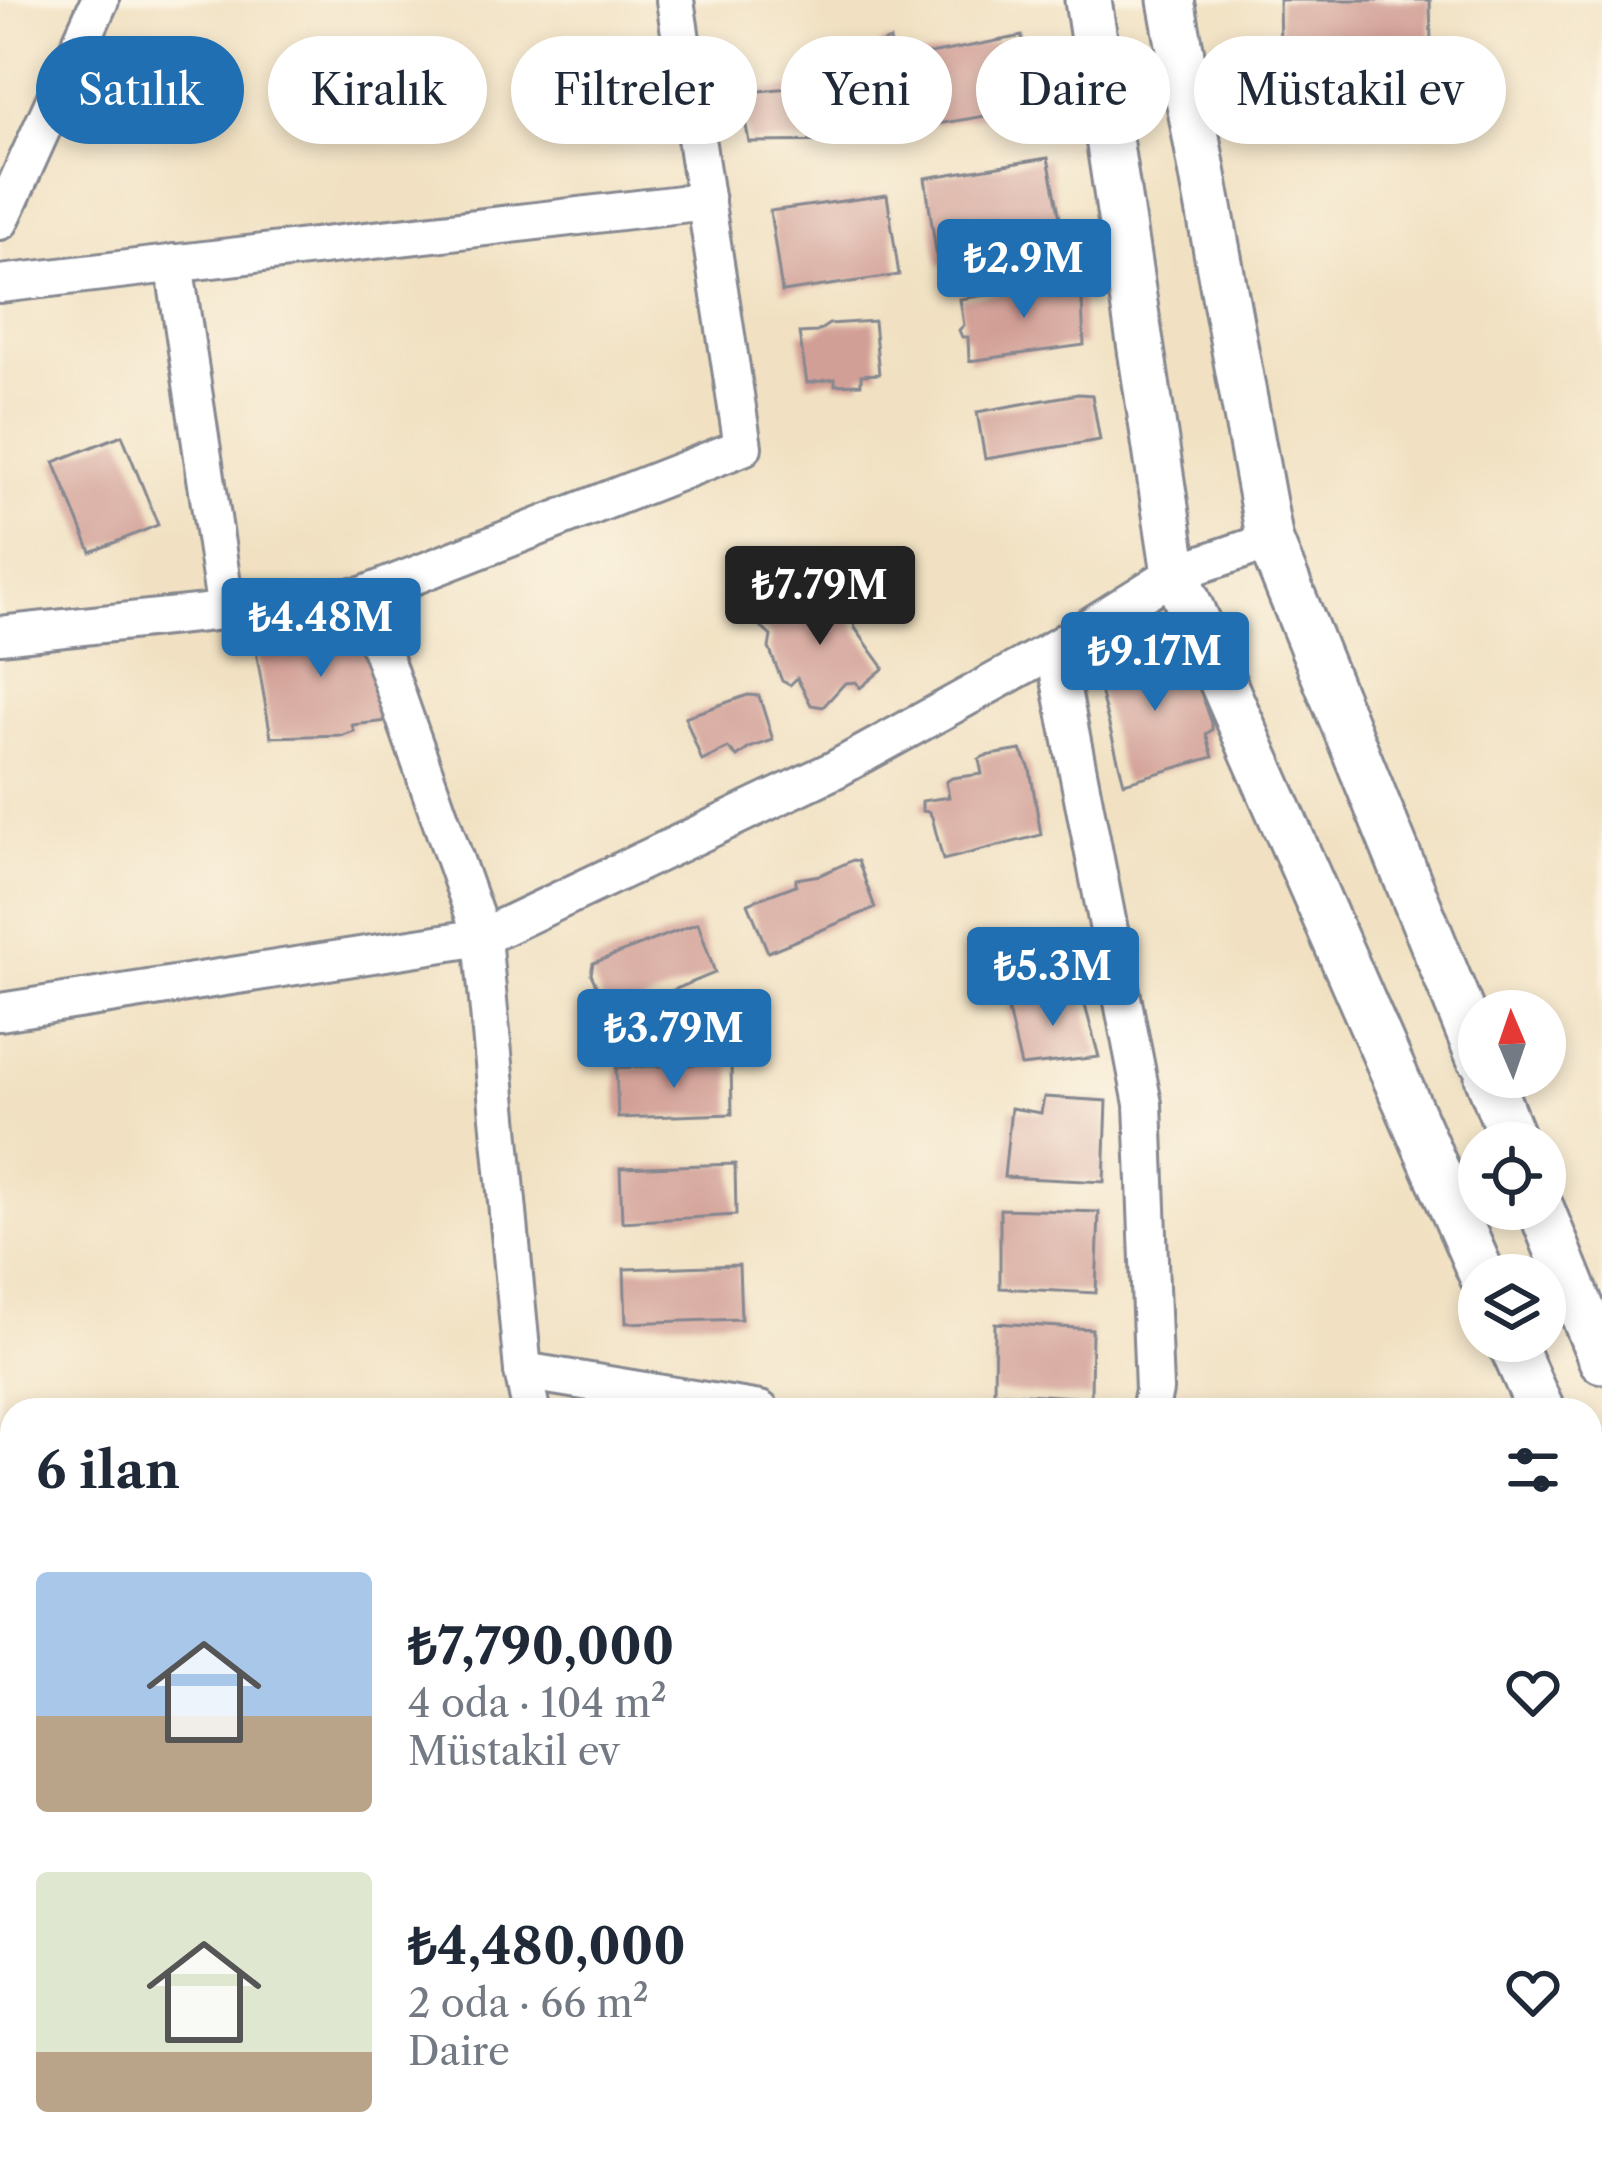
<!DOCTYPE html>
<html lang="tr">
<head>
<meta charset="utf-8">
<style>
  body { margin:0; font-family:"Libre Caslon Text",serif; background:#f2f2f3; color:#1f2937; height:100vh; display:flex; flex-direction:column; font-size:45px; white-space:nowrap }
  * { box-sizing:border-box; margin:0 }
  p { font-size:39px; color:#747a83 }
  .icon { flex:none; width:66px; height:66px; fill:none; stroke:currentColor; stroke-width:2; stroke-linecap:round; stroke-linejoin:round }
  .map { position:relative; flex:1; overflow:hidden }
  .panel { position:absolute; left:0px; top:1398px; width:1602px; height:768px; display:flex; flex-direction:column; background:#fff; border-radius:36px 36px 0 0; box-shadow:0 6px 18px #0003 }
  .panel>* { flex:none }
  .top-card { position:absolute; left:36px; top:36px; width:1530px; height:108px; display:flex; gap:24px }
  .needle { width:78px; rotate:358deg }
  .controls { position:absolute; left:1458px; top:990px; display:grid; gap:24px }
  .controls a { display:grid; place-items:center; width:108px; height:108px; border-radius:50%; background:#fff; box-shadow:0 6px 18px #0003; font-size:60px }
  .price { position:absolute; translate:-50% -102px; padding:0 27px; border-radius:12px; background:#1f6fb2; color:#fff; font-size:39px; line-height:78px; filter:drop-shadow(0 3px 6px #0008) }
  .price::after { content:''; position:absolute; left:50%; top:72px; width:36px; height:27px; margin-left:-18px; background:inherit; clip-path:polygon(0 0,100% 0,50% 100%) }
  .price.on { background:#222; color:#fff }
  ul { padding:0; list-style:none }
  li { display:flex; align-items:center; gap:36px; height:300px; padding:0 36px }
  li span { display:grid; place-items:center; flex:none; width:336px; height:240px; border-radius:12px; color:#555 }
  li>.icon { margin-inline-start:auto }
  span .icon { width:144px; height:144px; fill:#fffc; stroke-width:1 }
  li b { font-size:51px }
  h2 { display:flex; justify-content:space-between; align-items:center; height:144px; padding:0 36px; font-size:51px }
  .pill { padding:0 42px; border-radius:54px; background:#fff; box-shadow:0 6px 18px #0003; font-size:42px; line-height:108px }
  .pill.on { background:#1f6fb2; color:#fff }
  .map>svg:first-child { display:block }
  .building { fill:#d29f96 }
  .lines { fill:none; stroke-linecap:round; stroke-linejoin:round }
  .minor-casing { stroke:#868890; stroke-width:42 }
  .tertiary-casing { stroke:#868890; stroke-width:51 }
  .minor { stroke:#fff; stroke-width:36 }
  .tertiary { stroke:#fff; stroke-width:45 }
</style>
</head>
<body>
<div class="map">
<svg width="1602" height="2166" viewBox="0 0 1602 2166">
  <rect width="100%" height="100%" fill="#fcf5e5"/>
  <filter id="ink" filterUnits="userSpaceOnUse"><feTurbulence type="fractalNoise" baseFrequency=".00833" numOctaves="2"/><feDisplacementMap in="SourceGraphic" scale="24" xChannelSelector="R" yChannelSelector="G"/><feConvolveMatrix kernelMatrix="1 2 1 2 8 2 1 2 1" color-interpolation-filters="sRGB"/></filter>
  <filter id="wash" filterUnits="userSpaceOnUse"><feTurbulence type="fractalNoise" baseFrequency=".004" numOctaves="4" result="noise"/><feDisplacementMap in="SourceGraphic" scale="48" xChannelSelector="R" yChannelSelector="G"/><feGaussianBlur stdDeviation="2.7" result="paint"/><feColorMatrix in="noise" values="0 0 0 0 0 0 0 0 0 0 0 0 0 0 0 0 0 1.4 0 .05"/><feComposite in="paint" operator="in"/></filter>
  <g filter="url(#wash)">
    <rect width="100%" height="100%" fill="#f1e1c2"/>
    <g id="blocks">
      <!-- building -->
      <g class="building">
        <polygon points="1279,0 1430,0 1431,43 1280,49"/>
        <polygon points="1022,36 1038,107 896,131 880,44 890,40 894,59 905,59"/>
        <polygon points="849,82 861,141 749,142 740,93"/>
        <polygon points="1048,158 1064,238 938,265 925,178"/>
        <polygon points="887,195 899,275 782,292 770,211"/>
        <polygon points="1081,280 1084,345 969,361 968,337 962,337 959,330 964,325 960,299"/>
        <polygon points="874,321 879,374 861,375 861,384 835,385 835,379 807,383 799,333 817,332 829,324"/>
        <polygon points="1078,394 1092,395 1100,440 985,459 977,412"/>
        <polygon points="122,435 158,525 91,552 54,462"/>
        <polygon points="813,594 838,595 845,613 852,616 855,628 884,668 860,688 856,682 845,683 823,707 811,705 797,678 790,685 782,681 769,648 771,636 758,624"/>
        <polygon points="369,619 388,721 352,725 354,731 343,735 271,737 254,639"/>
        <polygon points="1159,649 1188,656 1212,723 1212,730 1206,734 1213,757 1124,783 1096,675 1116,670 1114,662"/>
        <polygon points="748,695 759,696 773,740 749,748 737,757 728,748 702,761 685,717"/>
        <polygon points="1021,750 1030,769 1041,835 943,860 932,817 929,812 922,811 922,801 949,797 946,782 952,778 982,774 979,759 985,756"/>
        <polygon points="853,860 858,861 875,908 768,952 748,903 796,885 796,879 820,875"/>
        <polygon points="698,923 715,973 608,1017 604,1013 603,1001 591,974 593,963"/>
        <polygon points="1080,987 1099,1057 1021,1066 1007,1007"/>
        <polygon points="731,1063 732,1114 618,1118 616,1068"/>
        <polygon points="1044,1097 1107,1101 1104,1182 1004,1177 1011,1108 1041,1113"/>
        <polygon points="735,1164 736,1215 622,1222 620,1168"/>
        <polygon points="1000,1209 1099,1212 1096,1293 1000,1288"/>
        <polygon points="739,1265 741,1319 626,1323 624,1269"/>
        <polygon points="995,1323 1092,1329 1091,1398 994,1392"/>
        <polygon points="12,1914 12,1972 0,1974 0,1915"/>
        <polygon points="304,2154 305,2166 215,2166 215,2163"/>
        <polygon points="468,2154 562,2154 564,2166 465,2166"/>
        <polygon points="992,2154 1112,2154 1110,2166 991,2166"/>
      </g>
    </g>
  </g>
  <g filter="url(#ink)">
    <use href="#blocks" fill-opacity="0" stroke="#868890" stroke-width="3"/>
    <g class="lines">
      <defs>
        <g id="minor">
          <polyline points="0,221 100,0"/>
          <polyline points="174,263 226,611"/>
          <polyline points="0,284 706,201"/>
          <polyline points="362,596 482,937 523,1371 531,1410"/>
          <polyline points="0,635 362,596 743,447 675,0"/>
          <polyline points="1054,649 1143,1104 1154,1390 1150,1410"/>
          <polyline points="0,1012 482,937 836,769 1054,649 1175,573 1270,541"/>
          <polyline points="523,1371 760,1410"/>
          <polyline points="1590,1624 1602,1624"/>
          <polyline points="1590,1974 1602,1975"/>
          <polyline points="0,2009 12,2007"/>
          <polyline points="897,2166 904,2154"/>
        </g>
        <g id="tertiary">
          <polyline points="1088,0 1175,573 1482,1275"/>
          <polyline points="1171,0 1270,541 1479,1056"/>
          <polyline points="1488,1077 1514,1143"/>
          <polyline points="1541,1209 1602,1360"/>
          <polyline points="1510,1341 1541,1410"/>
          <polyline points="1590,1523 1602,1551"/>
        </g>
      </defs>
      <!-- minor casing -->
      <use href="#minor" class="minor-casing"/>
      <!-- tertiary casing -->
      <use href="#tertiary" class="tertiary-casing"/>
      <!-- minor -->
      <use href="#minor" class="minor"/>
      <!-- tertiary -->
      <use href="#tertiary" class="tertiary"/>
    </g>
  </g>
</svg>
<div class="controls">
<a><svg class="needle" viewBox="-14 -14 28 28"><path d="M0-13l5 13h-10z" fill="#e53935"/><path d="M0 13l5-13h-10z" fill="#747a83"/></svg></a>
<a><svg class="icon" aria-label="locate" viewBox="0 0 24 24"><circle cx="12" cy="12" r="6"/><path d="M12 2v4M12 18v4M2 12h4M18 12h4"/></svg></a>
<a><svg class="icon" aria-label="layers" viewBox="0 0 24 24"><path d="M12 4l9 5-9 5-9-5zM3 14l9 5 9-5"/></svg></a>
</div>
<b class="price" style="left:1024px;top:321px">₺2.9M</b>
<b class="price on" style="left:820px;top:648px">₺7.79M</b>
<b class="price" style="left:321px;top:680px">₺4.48M</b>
<b class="price" style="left:1155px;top:714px">₺9.17M</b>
<b class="price" style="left:1053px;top:1029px">₺5.3M</b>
<b class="price" style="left:674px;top:1091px">₺3.79M</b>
<div class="top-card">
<a class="pill on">Satılık</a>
<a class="pill">Kiralık</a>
<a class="pill">Filtreler</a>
<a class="pill">Yeni</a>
<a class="pill">Daire</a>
<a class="pill">Müstakil ev</a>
</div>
<section class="panel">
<h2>6 ilan<svg class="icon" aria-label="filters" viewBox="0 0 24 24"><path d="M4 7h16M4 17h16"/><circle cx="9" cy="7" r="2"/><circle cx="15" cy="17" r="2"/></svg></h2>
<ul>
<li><span style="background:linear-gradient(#a9c7e8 60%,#b9a48a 0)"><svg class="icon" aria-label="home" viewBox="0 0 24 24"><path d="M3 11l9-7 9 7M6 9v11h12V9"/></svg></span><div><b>₺7,790,000</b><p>4 oda · 104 m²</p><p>Müstakil ev</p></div><svg class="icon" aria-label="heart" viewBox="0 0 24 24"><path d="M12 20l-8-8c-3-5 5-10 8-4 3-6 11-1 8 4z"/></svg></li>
<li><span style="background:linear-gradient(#dfe7d0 75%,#b9a48a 0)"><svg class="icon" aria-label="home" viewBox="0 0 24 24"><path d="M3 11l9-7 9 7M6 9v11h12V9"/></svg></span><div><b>₺4,480,000</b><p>2 oda · 66 m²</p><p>Daire</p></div><svg class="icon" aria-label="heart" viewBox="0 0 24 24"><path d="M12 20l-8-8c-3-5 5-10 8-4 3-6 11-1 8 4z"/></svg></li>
</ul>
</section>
</div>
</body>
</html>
